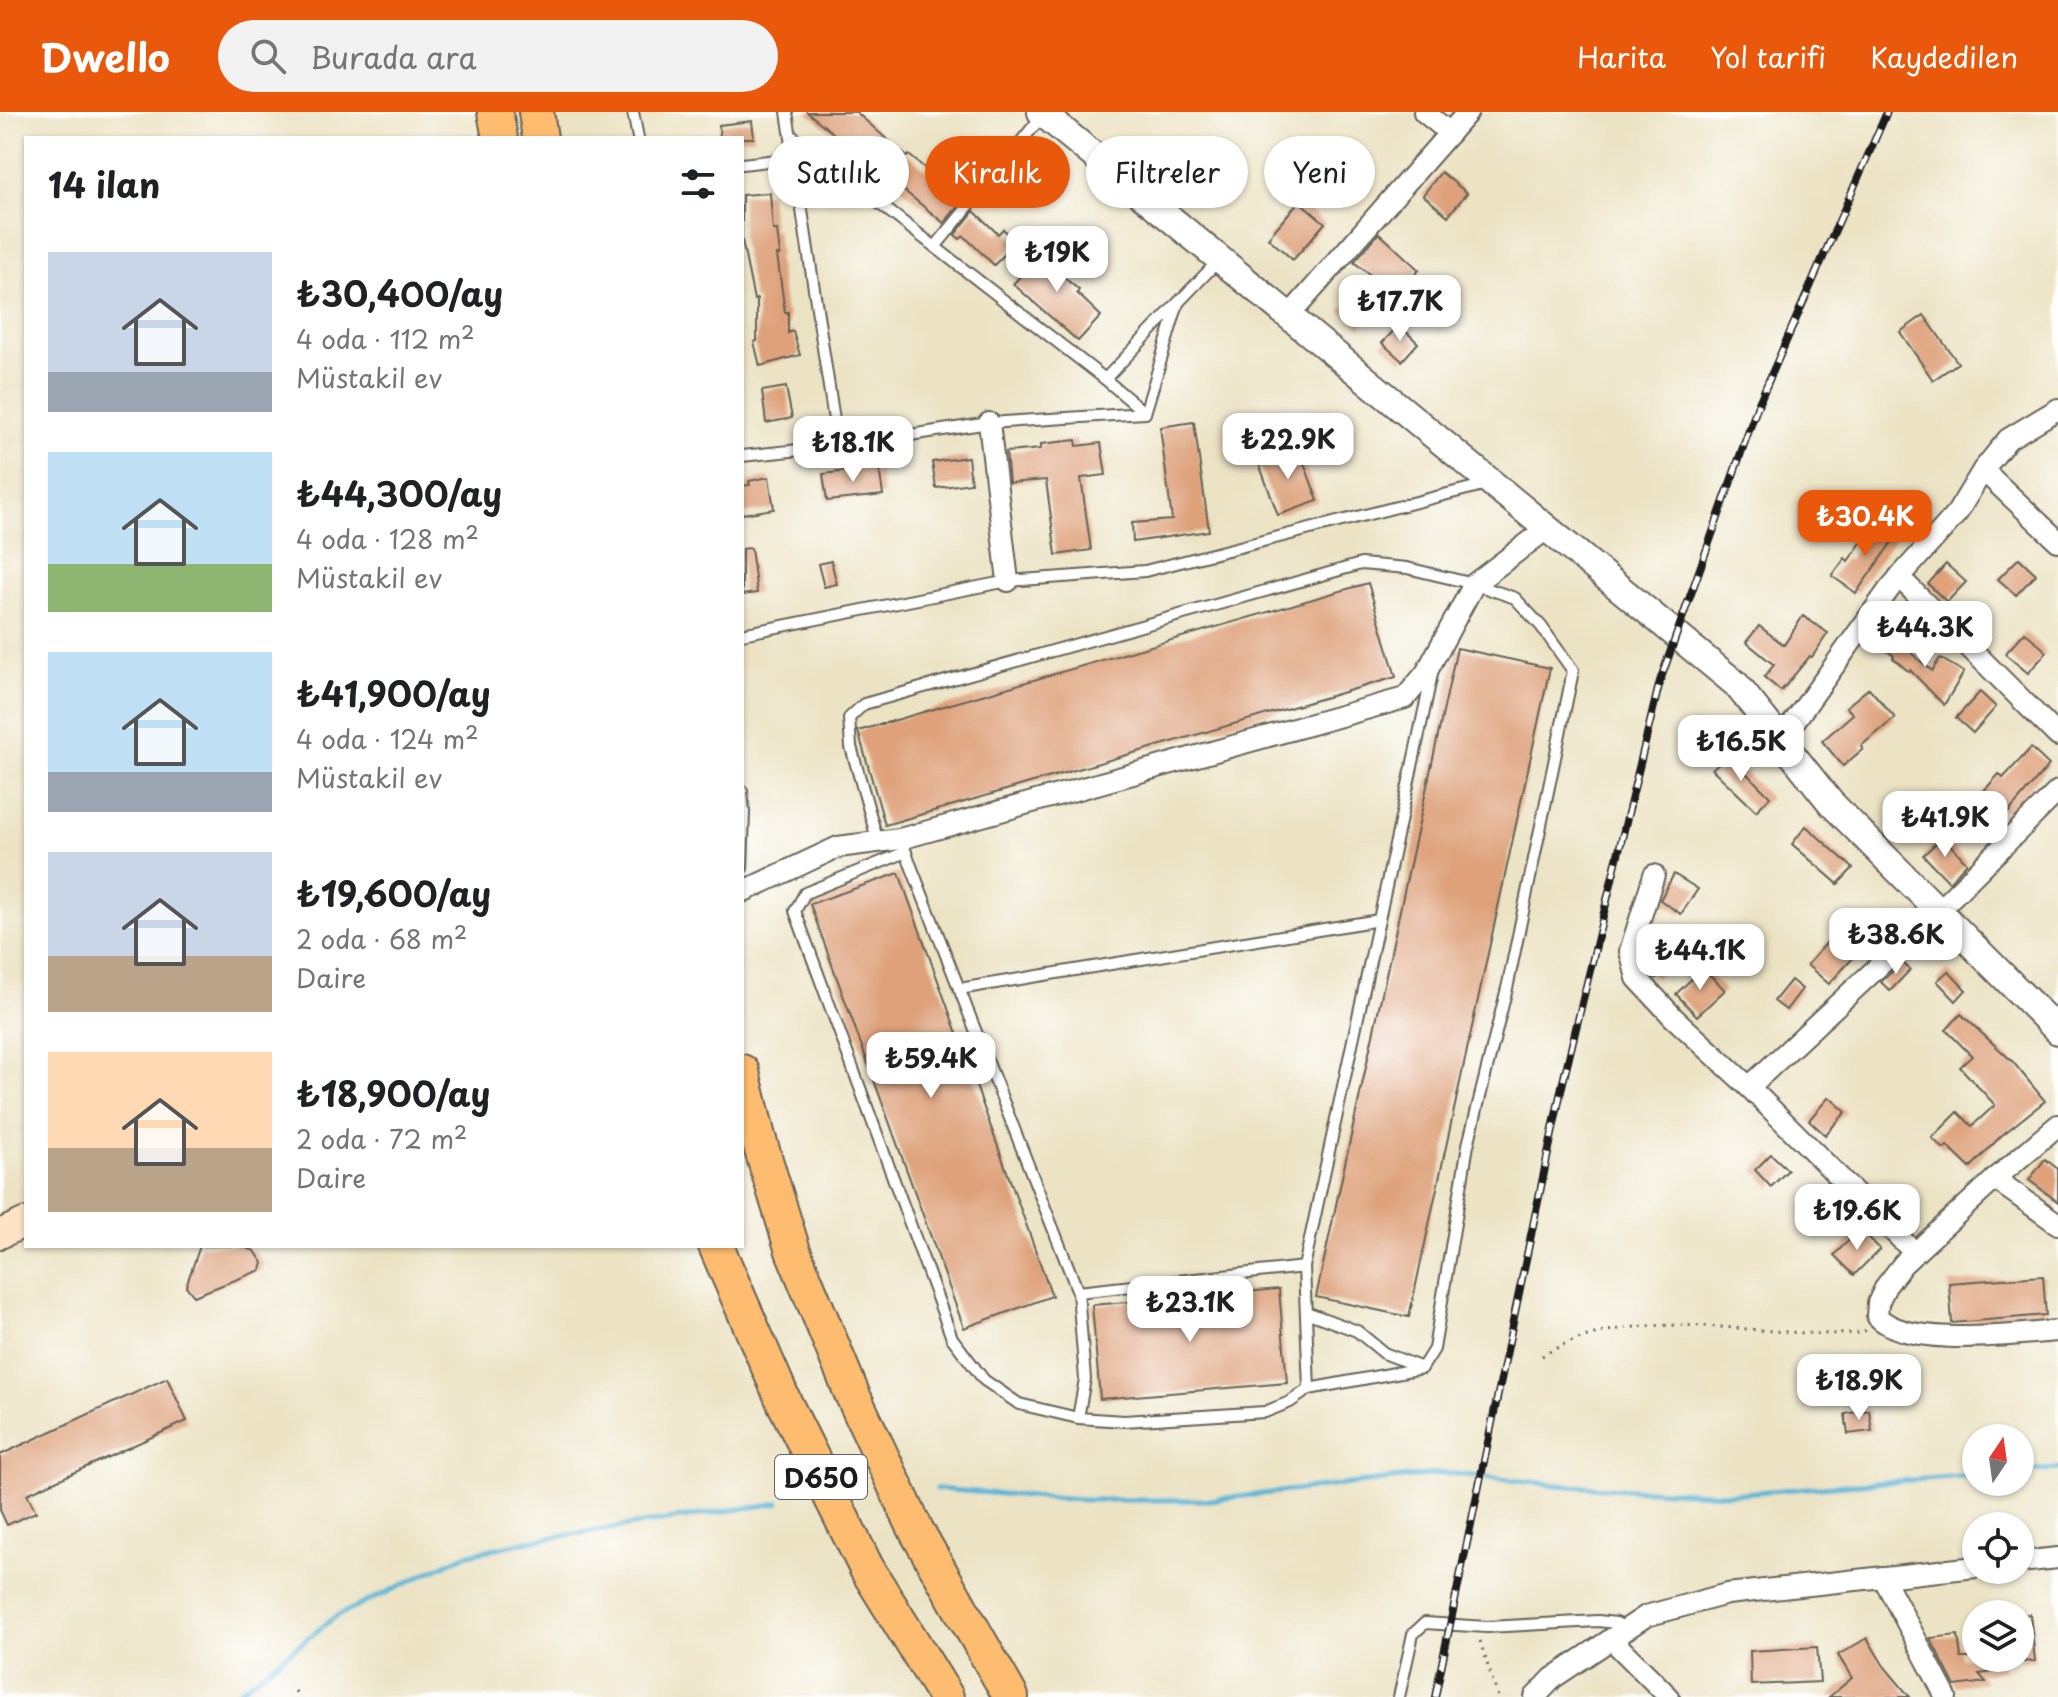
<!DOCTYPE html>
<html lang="tr">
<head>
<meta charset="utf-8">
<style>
  body { margin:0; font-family:"Playpen Sans",sans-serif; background:#f2f2f2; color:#202124; height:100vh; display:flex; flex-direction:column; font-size:30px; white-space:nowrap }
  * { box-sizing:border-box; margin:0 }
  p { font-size:26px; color:#757577 }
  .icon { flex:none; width:44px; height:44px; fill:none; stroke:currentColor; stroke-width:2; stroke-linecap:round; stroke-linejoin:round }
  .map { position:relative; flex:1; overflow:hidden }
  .drawer { position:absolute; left:24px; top:24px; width:720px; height:1112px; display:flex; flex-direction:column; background:#fff; border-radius:0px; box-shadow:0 2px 6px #0004 }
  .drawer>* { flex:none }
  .guide { position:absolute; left:768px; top:24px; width:760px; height:72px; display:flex; gap:16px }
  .needle { width:52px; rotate:13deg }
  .fabs { position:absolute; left:1962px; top:1312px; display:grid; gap:16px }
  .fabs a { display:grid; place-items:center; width:72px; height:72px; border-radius:50%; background:#fff; box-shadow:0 2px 6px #0004; font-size:40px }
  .price { position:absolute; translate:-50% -68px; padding:0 18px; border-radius:16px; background:#fff; color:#222; font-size:26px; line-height:52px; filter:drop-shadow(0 2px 4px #0008) }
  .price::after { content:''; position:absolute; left:50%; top:48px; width:24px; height:18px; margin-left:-12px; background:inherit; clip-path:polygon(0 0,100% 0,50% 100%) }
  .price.active { background:#ea580c; color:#fff }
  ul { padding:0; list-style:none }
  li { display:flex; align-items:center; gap:24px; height:200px; padding:0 24px }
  li span { display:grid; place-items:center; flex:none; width:224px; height:160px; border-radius:0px; color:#555 }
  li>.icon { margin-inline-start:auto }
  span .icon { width:96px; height:96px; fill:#fffc; stroke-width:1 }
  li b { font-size:34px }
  h2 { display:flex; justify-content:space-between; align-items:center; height:96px; padding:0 24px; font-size:34px }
  .chip { padding:0 28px; border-radius:36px; background:#fff; box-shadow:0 2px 6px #0004; font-size:28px; line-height:72px }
  .chip.active { background:#ea580c; color:#fff }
  header { display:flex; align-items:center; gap:48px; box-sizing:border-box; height:112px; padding:0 40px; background:#ea580c; color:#fff }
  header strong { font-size:38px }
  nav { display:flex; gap:44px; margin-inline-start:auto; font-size:28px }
  .search { width:560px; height:72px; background:#f2f2f2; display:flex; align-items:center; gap:20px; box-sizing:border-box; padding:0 28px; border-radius:44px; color:#757577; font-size:30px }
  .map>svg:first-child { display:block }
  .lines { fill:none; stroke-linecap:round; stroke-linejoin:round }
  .stream { stroke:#58b3d6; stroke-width:5 }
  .building { fill:#dea17a }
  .service-casing { stroke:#656257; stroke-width:14 }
  .minor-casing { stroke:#656257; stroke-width:24 }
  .tertiary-casing { stroke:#656257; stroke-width:30 }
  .secondary-casing { stroke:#656257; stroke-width:32 }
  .trunk-casing { stroke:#656257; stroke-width:38 }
  .path { stroke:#656257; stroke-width:3; stroke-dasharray:2 6; stroke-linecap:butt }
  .service { stroke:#fff; stroke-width:10 }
  .minor { stroke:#fff; stroke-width:20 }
  .tertiary { stroke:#fff; stroke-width:26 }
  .secondary { stroke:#fee4c5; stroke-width:28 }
  .trunk { stroke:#fdbc6f; stroke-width:34 }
  .rail-casing { stroke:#1c1c1c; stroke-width:8 }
  .rail { stroke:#fff; stroke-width:5; stroke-dasharray:15; stroke-linecap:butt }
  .labels { text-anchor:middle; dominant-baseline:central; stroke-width:6; stroke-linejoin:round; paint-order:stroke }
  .shield { fill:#fff; stroke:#606060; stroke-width:2 }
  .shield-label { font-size:26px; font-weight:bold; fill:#1c1c1c }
</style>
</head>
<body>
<header>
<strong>Dwello</strong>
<div class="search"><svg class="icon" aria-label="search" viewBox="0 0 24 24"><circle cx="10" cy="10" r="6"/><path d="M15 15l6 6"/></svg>Burada ara</div>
<nav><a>Harita</a><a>Yol tarifi</a><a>Kaydedilen</a></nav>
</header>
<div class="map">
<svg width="2058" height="1585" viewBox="0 0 2058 1585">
  <rect width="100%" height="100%" fill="#fff"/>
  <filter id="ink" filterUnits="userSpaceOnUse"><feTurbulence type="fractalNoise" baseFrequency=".0125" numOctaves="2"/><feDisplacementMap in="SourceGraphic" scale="16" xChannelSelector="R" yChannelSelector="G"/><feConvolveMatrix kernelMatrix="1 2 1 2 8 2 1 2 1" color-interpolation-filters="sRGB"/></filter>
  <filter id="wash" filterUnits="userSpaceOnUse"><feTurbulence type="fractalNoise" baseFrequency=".006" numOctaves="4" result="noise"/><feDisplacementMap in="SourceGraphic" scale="32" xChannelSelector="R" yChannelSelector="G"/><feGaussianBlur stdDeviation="1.8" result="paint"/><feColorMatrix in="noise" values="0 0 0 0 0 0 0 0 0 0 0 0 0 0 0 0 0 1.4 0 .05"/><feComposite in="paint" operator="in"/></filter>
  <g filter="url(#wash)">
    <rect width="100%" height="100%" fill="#ece3c4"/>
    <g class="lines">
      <!-- stream -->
      <g class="stream">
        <polyline points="2020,1360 2058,1357"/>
        <polyline points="937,1377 1081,1388 1210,1388 1445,1361 1567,1374 1729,1382 1976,1363"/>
        <polyline points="231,1585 335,1505 465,1443 529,1429 779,1391"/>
      </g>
    </g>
    <g id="blocks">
      <!-- building -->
      <g class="building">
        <polygon points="807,0 856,0 907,45 909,43 944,72 947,69 958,79 956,81 963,88 944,111"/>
        <polygon points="752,9 754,26 720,26 719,13"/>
        <polygon points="1190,39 1211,57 1188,82 1168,64"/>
        <polygon points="1441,60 1467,81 1448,104 1423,83"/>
        <polygon points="770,81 773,118 777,118 780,143 777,143 785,200 788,200 788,221 793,219 800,243 760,254 754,230 757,229 757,187 754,188 742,129 742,83"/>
        <polygon points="1299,89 1325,111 1293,148 1268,126"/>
        <polygon points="974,99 998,122 1003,117 1017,130 994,153 964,124 960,127 955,123"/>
        <polygon points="1379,121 1419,158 1396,184 1354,150"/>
        <polygon points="1050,132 1066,146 1055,158 1079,178 1077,181 1101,204 1078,229 1013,172"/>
        <polygon points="1352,186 1372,201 1361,215 1341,199"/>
        <polygon points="1924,203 1958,251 1933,268 1900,220"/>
        <polygon points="1399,213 1418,231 1402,249 1382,231"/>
        <polygon points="786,275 792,306 766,311 762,279"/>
        <polygon points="1194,310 1209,419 1133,430 1132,411 1172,408 1160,315"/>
        <polygon points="1076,328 1077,334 1101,331 1106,363 1081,366 1091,438 1056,443 1046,368 1009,371 1006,340 1041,337 1041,332"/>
        <polygon points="1298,335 1318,389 1278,403 1258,349"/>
        <polygon points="968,345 971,371 936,376 932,350"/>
        <polygon points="879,355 883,383 827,389 823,362"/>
        <polygon points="769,365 774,397 742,402 742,374 750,373 749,369"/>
        <polygon points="1880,412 1897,423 1856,481 1832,464 1845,446 1848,449 1873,414 1877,416"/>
        <polygon points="751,436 757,481 742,483 742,437"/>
        <polygon points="2019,446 2036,462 2016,483 1998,467"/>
        <polygon points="831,449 837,472 824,475 818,452"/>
        <polygon points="1946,452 1966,470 1947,490 1928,472"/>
        <polygon points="1368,471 1396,565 885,713 858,619"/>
        <polygon points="1803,504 1828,521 1812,545 1810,544 1781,579 1764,565 1774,553 1746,530 1759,514 1784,533"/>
        <polygon points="1887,520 1932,559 1940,546 1964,560 1944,593 1910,558 1908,559 1893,546 1894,544 1878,531"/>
        <polygon points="2025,520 2047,540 2028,561 2005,542"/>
        <polygon points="1457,536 1550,556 1409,1205 1316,1185"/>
        <polygon points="1869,576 1895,606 1861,634 1863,637 1843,654 1822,629 1853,602 1846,595"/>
        <polygon points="1980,580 1996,595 1973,621 1956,606"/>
        <polygon points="2031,636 2049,653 2007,702 1982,681 1999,662 2003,666"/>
        <polygon points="1728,643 1770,685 1756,699 1712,657"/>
        <polygon points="1806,714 1853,756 1838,772 1792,732"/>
        <polygon points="1943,725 1967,751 1949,770 1923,743"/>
        <polygon points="899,761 1052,1184 964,1216 810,792"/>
        <polygon points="1674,762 1698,777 1681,802 1660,788"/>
        <polygon points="1649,821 1675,840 1656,866 1649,860 1644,839"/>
        <polygon points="1831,826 1853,846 1829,872 1807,853"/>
        <polygon points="1902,850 1910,858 1890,879 1881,870"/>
        <polygon points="1703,856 1725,878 1697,904 1676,882"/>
        <polygon points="1948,859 1966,878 1956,889 1937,869"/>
        <polygon points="1791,868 1802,877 1786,898 1774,889"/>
        <polygon points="1961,902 2013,950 2045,989 2001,1024 1970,1056 1947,1034 1944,1037 1932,1026 1958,1000 1972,1014 1995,993 1960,955 1972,944 1946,918"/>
        <polygon points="1829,985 1846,1000 1825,1023 1809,1008"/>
        <polygon points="1771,1042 1788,1058 1771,1075 1755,1058"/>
        <polygon points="2045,1047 2058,1057 2058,1090 2029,1068"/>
        <polygon points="1860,1117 1880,1137 1854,1163 1834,1143"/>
        <polygon points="200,1134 240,1134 255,1139 263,1151 261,1158 194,1184 186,1174"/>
        <polygon points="2043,1164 2046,1203 1952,1211 1949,1171"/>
        <polygon points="1279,1177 1287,1271 1100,1287 1092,1193"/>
        <polygon points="167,1266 187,1309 27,1382 36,1400 7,1413 0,1398 0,1343"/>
        <polygon points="1869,1298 1872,1319 1848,1322 1845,1302"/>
        <polygon points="2030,1502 2035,1549 2020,1550 2020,1503"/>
        <polygon points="1958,1523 1961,1546 2002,1546 2003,1559 1979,1562 1986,1570 1955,1574 1930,1526"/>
        <polygon points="1867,1526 1884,1554 1910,1585 1829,1585 1852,1566 1838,1543"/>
        <polygon points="1817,1535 1820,1570 1751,1573 1750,1539"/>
      </g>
    </g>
  </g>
  <g filter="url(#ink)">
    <use href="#blocks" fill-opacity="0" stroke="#656257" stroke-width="2"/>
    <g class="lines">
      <defs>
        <g id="service">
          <polyline points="633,0 638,26"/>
          <polyline points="787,0 838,334"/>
          <polyline points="791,23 1105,267 1145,301"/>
          <polyline points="742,52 794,46"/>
          <polyline points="935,135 1042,4"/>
          <polyline points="1105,267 1220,147"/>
          <polyline points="742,344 838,334 989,311 1145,301 1178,191"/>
          <polyline points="742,522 1008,469 1145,459 1487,372"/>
          <polyline points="742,679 744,700 742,756"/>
          <polyline points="878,730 851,635 849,606 864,592 1361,452 1407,456 1474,472 1515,486 1541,514 1573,559 1508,872 1468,1033 1434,1237 1422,1256 1309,1277 1290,1290 1265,1300 1124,1309 1078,1306 1019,1292 984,1268 952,1226 795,799 805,781 906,740"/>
          <polyline points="904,736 1078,1180 1304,1155 1432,562"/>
          <polyline points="959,877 1379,808"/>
          <polyline points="1304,1155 1309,1277"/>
          <polyline points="1078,1180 1085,1267 1078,1306"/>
          <polyline points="1306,1200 1357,1219 1384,1241 1422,1256"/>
          <polyline points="1399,1585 1413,1522 1425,1511 1487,1515 1598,1509 1616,1511 1628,1516"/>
        </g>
        <g id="minor">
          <polyline points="1424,0 1450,21"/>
          <polyline points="1289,204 1468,0"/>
          <polyline points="989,311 1008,469"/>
          <polyline points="1983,358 2058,429"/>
          <polyline points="1899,465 2058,624"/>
          <polyline points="1781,628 1890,476 1957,401 1983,358 2008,327 2058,297"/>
          <polyline points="1654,763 1630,839 1637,866 1674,906 1749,975 1915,1141"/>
          <polyline points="742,780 838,735 900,727 1405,586 1426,561 1474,472 1548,416"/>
          <polyline points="1749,975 1938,799 2058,679"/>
          <path d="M2058 1013 1995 1067 1903 1152 1886 1174 1878 1191 1877 1204C1906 1237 2016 1222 2058 1219"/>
          <polyline points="1995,1067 2058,1112"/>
          <polyline points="2020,1450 2058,1446"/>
          <polyline points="1883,1465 1946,1585"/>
          <polyline points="1611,1527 1669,1585"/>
          <polyline points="1535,1585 1553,1566 1646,1504 1727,1482 1976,1455"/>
        </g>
        <polyline id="tertiary" points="1041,0 1736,572 1831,691 2058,919"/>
        <polyline id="secondary" points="0,1122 26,1110"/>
        <g id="trunk">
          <polyline points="495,0 500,26"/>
          <polyline points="536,0 540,26"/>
          <polyline points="742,960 758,1025 793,1139 852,1282 916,1418 1011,1585"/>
          <polyline points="716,1134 784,1290 867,1457 946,1585"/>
        </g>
      </defs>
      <!-- service casing -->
      <use href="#service" class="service-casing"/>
      <!-- minor casing -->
      <use href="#minor" class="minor-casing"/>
      <!-- tertiary casing -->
      <use href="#tertiary" class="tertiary-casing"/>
      <!-- secondary casing -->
      <use href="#secondary" class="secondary-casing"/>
      <!-- trunk casing -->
      <use href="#trunk" class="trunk-casing"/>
      <!-- path -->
      <g class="path">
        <path d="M1542 1244C1636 1187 1756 1228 1861 1221L1866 1218"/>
        <polyline points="1480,1529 1498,1585"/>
        <polyline points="295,1579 300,1585"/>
      </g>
      <!-- service -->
      <use href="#service" class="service"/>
      <!-- minor -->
      <use href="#minor" class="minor"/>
      <!-- tertiary -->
      <use href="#tertiary" class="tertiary"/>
      <!-- secondary -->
      <use href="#secondary" class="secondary"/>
      <!-- trunk -->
      <use href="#trunk" class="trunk"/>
      <defs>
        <polyline id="rail" points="1435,1585 1562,974 1660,569 1758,293 1887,0"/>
      </defs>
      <!-- rail casing -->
      <use href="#rail" class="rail-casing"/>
      <!-- rail -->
      <use href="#rail" class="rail"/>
    </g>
  </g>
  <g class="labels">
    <!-- shield labels -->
    <rect class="shield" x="775" y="1343" width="92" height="44" rx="6"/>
    <g class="shield-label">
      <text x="821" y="1365">D650</text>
    </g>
  </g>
</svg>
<div class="fabs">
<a><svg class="needle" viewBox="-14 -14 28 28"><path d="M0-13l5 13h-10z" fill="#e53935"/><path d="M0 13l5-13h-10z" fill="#757577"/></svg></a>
<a><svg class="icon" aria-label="locate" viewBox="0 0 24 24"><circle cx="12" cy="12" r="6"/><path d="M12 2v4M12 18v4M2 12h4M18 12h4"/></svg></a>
<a><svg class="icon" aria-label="layers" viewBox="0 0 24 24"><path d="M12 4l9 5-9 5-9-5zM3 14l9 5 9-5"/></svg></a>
</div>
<b class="price" style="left:1057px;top:182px">₺19K</b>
<b class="price" style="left:1400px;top:231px">₺17.7K</b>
<b class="price" style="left:1288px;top:369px">₺22.9K</b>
<b class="price" style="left:853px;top:372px">₺18.1K</b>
<b class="price active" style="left:1865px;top:446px">₺30.4K</b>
<b class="price" style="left:1925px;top:557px">₺44.3K</b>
<b class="price" style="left:1741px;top:671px">₺16.5K</b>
<b class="price" style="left:1945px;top:747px">₺41.9K</b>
<b class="price" style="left:1896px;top:864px">₺38.6K</b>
<b class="price" style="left:1700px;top:880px">₺44.1K</b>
<b class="price" style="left:931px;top:988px">₺59.4K</b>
<b class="price" style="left:1857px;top:1140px">₺19.6K</b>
<b class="price" style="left:1190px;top:1232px">₺23.1K</b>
<b class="price" style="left:1859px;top:1310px">₺18.9K</b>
<div class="guide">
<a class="chip">Satılık</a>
<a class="chip active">Kiralık</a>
<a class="chip">Filtreler</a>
<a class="chip">Yeni</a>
</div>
<section class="drawer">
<h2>14 ilan<svg class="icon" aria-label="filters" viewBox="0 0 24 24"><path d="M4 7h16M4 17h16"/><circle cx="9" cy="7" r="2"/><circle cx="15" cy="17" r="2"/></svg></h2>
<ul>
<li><span style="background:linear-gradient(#c9d6e8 75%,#9aa5b1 0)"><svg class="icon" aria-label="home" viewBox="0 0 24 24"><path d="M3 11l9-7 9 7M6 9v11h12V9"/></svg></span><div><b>₺30,400/ay</b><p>4 oda · 112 m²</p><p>Müstakil ev</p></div></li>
<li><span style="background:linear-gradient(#bfe0f5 70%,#8fb573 0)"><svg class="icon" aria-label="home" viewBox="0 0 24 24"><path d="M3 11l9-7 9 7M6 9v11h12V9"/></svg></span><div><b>₺44,300/ay</b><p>4 oda · 128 m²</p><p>Müstakil ev</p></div></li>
<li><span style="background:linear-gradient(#bfe0f5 75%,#9aa5b1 0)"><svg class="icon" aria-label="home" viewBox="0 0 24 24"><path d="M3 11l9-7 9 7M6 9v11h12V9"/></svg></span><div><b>₺41,900/ay</b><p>4 oda · 124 m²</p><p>Müstakil ev</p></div></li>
<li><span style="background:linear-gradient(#c9d6e8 65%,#b9a48a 0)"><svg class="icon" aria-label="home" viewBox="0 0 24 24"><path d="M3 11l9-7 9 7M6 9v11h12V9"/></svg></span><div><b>₺19,600/ay</b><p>2 oda · 68 m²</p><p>Daire</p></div></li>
<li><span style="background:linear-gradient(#ffd9b3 60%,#b9a48a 0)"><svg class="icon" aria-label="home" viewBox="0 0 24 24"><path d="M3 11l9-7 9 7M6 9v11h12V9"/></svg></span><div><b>₺18,900/ay</b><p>2 oda · 72 m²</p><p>Daire</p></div></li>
</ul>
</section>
</div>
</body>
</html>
